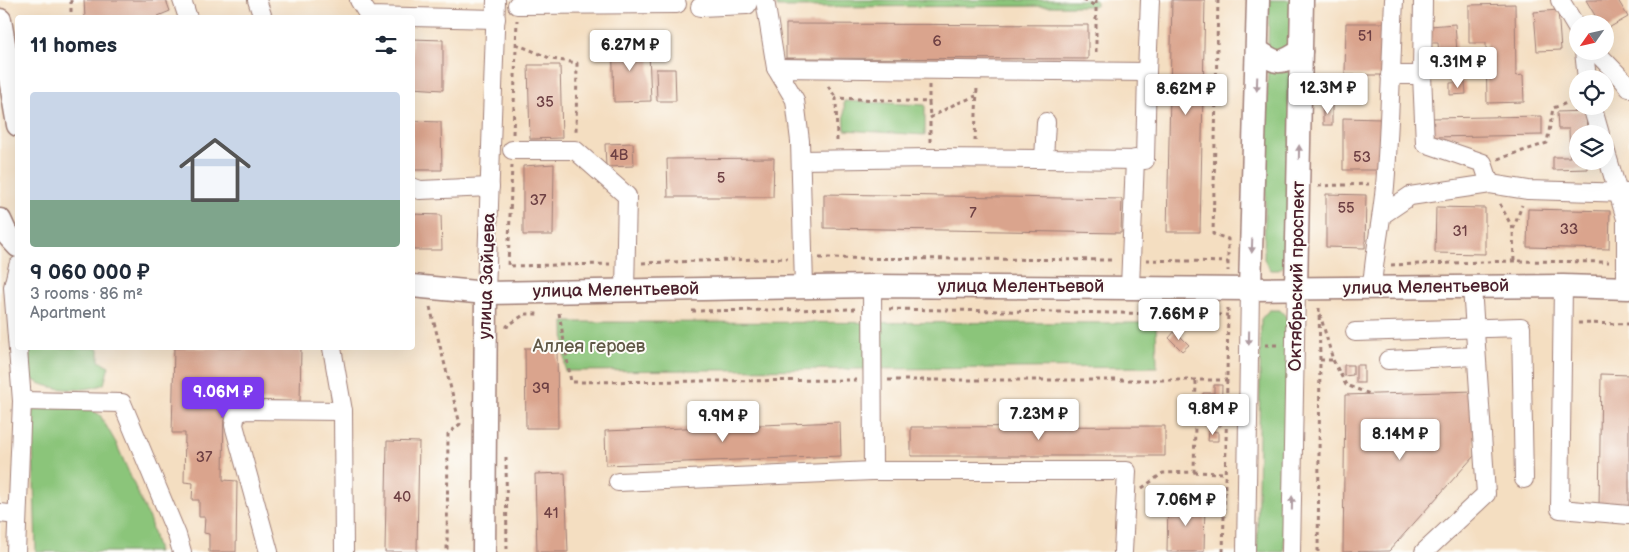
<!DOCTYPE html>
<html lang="en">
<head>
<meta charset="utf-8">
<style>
  body { margin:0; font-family:"Balsamiq Sans",sans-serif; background:#f2f2f3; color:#1f2937; height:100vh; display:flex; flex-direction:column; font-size:19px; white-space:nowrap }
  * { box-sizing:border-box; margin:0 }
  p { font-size:16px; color:#747a83 }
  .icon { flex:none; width:28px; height:28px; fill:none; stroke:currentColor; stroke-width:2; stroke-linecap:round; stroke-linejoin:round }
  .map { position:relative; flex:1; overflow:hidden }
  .panel { position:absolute; left:15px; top:15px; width:400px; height:335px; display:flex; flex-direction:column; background:#fff; border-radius:5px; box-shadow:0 5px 20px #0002 }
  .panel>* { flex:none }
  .needle { width:32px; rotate:236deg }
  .tools { position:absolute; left:1569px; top:15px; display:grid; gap:10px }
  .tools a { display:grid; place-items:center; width:45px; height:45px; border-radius:50%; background:#fff; box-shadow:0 5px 20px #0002; font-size:25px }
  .price { position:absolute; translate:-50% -42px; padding:0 11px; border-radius:5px; background:#fff; color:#222; font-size:16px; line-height:32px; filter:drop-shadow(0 1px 2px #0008) }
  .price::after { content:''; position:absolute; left:50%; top:30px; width:15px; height:11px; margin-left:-8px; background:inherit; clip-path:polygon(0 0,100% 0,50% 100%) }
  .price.current { background:#7c3aed; color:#fff }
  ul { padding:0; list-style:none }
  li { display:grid; align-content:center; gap:10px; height:265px; padding:0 15px }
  li span { display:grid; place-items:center; height:155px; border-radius:5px; color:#555 }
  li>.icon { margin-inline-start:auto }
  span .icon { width:90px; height:90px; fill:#fffc; stroke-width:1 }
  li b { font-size:21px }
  h2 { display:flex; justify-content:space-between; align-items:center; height:60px; padding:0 15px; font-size:21px }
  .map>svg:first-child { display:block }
  .green { fill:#8bc57a; stroke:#6a7252 }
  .building { fill:#daa48d }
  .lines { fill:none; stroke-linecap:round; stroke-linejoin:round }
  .minor-casing { stroke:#9f7e76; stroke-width:20 }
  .major-casing { stroke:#9f7e76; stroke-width:25 }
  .path { stroke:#9f7e76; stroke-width:3; stroke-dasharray:4 4; stroke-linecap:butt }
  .minor { stroke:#fff; stroke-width:18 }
  .major { stroke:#fff; stroke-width:22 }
  .oneway { fill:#ae9aa0 }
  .labels { text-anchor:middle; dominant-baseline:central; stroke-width:4; stroke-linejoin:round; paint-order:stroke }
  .number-label { font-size:15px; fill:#6e4044 }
  .street-label { font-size:18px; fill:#4a1f2b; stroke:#fdfcf7 }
  .park-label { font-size:18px; fill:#615947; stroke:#fdfcf7 }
</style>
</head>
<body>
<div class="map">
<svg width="1629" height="552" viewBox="0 0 1629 552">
  <rect width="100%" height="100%" fill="#fdfcf7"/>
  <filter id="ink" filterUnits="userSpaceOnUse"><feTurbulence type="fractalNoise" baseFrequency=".02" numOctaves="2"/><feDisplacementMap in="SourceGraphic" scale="10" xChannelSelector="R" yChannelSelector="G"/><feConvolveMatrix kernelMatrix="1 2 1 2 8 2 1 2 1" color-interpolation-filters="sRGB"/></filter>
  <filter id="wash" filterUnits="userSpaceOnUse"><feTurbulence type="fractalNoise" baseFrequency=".0096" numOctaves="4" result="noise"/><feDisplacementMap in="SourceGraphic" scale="20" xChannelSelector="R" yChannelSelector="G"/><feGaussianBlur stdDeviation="1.12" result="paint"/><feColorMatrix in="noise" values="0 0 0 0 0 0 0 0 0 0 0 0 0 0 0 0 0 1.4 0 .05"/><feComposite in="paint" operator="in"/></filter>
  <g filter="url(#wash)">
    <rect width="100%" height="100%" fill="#f4dec1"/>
    <!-- green -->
    <g class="green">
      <polygon points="777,0 1096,0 1096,6 777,7"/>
      <polygon points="1269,0 1293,0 1288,262 1279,270 1271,270 1264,259"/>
      <polygon points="844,101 925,105 925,135 845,130"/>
      <polygon points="1269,310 1280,310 1289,320 1284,552 1257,552 1261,319"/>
      <polygon points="564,322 1156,323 1157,367 565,371"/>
      <path d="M30 348H99V361L109 366 104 384C84 393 44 391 28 376Z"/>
      <polygon points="87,407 100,415 116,443 150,521 158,552 36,552 32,408"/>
    </g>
    <g id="blocks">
      <!-- building -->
      <g class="building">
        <polygon points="84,0 166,0 170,11 158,16 158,18 85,18"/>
        <polygon points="1172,0 1205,0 1200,232 1167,232"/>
        <polygon points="1586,0 1618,0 1628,17 1605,30 1605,24 1600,24"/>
        <polygon points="1515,4 1516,76 1523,75 1524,102 1487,103 1486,43 1469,43 1469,5"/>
        <polygon points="1558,10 1561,50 1537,51 1534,12"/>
        <polygon points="1346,23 1384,23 1384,75 1345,75"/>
        <polygon points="786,24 1088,25 1088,59 786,58"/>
        <polygon points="1455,24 1457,52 1439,53 1438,43 1431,43 1430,26"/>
        <polygon points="634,36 635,53 649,52 651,101 614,102 612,37"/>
        <polygon points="412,39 443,40 443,90 412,88"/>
        <polygon points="528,65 560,65 562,138 530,139"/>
        <polygon points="656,69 675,69 676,101 657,101"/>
        <polygon points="1465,82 1466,94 1450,95 1450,83"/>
        <rect x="1323" y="105" width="9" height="20"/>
        <polygon points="1586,111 1587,134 1578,134 1578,161 1588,161 1588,169 1553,170 1553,157 1570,157 1569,129 1558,129 1557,112"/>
        <polygon points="1542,116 1542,135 1433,137 1433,118"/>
        <polygon points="1343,118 1381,119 1381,170 1343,170"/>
        <polygon points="412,121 441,122 442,170 412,170"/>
        <polygon points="633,143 634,166 606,167 605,144"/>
        <polygon points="774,158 773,197 668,197 667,159"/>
        <polygon points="554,164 553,235 523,235 523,166"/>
        <polygon points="824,194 1122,199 1121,233 824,228"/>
        <polygon points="1326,194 1366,195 1365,248 1326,247"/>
        <polygon points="1436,207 1485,208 1485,254 1435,253"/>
        <polygon points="1528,209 1610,211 1609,249 1527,247"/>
        <polygon points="412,214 441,215 442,250 414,250"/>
        <polygon points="1175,331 1189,345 1182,351 1169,338"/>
        <polygon points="174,348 301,348 300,402 224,399 223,480 237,481 236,552 209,552 209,534 204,533 205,517 199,517 199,500 192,500 193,483 184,482 185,433 172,433"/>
        <polygon points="525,348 557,348 558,428 526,428"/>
        <polygon points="1344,365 1353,365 1353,375 1344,376"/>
        <rect x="1356" y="365" width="8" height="18"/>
        <polygon points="1601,374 1629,375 1629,507 1599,507"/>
        <polygon points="1214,385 1222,385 1221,426 1203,425 1203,393 1214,393"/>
        <polygon points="1474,391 1474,456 1389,551 1343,552 1345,395"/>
        <polygon points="840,422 841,456 606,465 605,431"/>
        <polygon points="1165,426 1165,456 911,456 911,427"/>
        <polygon points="1209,431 1218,432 1218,441 1208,441"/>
        <polygon points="387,441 419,442 417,552 385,552"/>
        <polygon points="565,473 568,552 537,552 535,474"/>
        <polygon points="1168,502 1205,503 1204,552 1167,552"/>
      </g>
    </g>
  </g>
  <g filter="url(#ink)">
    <use href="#blocks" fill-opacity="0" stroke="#9f7e76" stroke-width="1"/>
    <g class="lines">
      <defs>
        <g id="minor">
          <polyline points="182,0 188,18"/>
          <polyline points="257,0 263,18"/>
          <polyline points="359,0 369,16 496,19"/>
          <polyline points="765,0 776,68"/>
          <polyline points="1560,0 1578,30"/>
          <polyline points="517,5 677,4"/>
          <polyline points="700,7 747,5 749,0"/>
          <polyline points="1584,51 1587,79"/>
          <polyline points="1595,51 1624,81 1629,88"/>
          <polyline points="1390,75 1422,75 1425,143 1483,163 1490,184"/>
          <polyline points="1422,75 1423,0"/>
          <polyline points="1592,106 1600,134"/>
          <polyline points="1605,149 1626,219 1626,288"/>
          <polyline points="512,150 575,150 627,196 625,290"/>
          <polyline points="1044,159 1046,122"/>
          <polyline points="801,160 930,158 1145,160 1147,72"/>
          <polyline points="412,187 420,190 490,187"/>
          <polyline points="1382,215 1410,196 1490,184 1528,190 1629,193"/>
          <polyline points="804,286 800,141 795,100 776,68 1147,72 1150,0"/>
          <polyline points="872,286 873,471 1127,471 1123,552"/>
          <polyline points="1563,286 1560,509 1629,515"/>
          <polyline points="1130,287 1135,159"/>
          <path d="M1372 288C1374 254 1382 220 1385 186 1390 124 1391 62 1394 0"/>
          <polyline points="486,293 496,0"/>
          <polyline points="1355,332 1521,327 1524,479"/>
          <polyline points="332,348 343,411 344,552"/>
          <polyline points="1388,360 1475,356"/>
          <polyline points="22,401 122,403 177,535 182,552"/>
          <polyline points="618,482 873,471"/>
          <polyline points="0,513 17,515"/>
          <polyline points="16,552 22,401 13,287 18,266"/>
          <polyline points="269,552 234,425 236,414 245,410 343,411"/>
          <polyline points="1246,552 1250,289"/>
          <polyline points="1291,552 1296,288"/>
          <polyline points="1424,552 1486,494 1472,287"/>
        </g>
        <g id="major">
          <polyline points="0,20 18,125"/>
          <path d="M1258 51C1278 65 1281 64 1301 51"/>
          <polyline points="0,220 6,233 18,246"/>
          <polyline points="412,286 486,293 872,286 1250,289 1563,286 1629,288"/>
          <polyline points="1296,288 1302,0"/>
          <polyline points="1250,289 1258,0"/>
          <polyline points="484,552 486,293"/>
        </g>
      </defs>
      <!-- minor casing -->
      <use href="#minor" class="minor-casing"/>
      <!-- major casing -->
      <use href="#major" class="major-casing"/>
      <!-- path -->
      <g class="path">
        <polyline points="71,0 71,18"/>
        <polyline points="1083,0 1096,6"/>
        <polyline points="1096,0 1096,56"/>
        <polyline points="1218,0 1213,234 1228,239 1228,271"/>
        <polyline points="516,44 552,59 577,63 576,133"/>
        <polyline points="929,85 929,102"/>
        <polyline points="828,86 836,98"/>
        <polyline points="513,134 517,20"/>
        <polyline points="837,141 836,98 929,102 930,118"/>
        <polyline points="975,141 977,87"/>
        <polyline points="930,142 930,118 953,105 976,96"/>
        <polyline points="1498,159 1547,143 1553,108 1578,99"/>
        <polyline points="512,165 508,266 610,264"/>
        <polyline points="1318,186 1369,184"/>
        <polyline points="1500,204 1513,229"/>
        <polyline points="819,258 1115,260"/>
        <polyline points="1146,260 1228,262"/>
        <polyline points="1514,261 1513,230 1522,205"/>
        <polyline points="642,263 788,258"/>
        <polyline points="1391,265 1514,261 1609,262"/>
        <polyline points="430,307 460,424 448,434 447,552"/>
        <polyline points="889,309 1228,315"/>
        <polyline points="692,311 855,309"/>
        <polyline points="559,313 571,382 857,380"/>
        <polyline points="1320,314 1333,360 1346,385 1370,394"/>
        <polyline points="1578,323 1629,324"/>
        <polyline points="507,328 507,326 525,314 540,314"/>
        <polyline points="1265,345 1279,345"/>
        <polyline points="1320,360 1333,360"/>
        <polyline points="888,380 1227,380"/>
        <polyline points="506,457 507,552"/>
        <polyline points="1194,472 1225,473"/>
        <polyline points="1142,488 1163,473 1194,472 1196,379"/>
        <polyline points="1223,552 1226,446 1228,307"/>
        <polyline points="1318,552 1320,360 1319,308"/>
      </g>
      <!-- minor -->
      <use href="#minor" class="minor"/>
      <!-- major -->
      <use href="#major" class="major"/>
    </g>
    <!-- one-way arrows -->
    <defs><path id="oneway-solid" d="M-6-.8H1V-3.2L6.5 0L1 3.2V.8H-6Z" transform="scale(1.25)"/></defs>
    <g class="oneway">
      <use href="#oneway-solid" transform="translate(1257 84) rotate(92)"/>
      <use href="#oneway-solid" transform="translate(1299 152) rotate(-89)"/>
      <use href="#oneway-solid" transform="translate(1252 246) rotate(92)"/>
      <use href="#oneway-solid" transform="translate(1249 338) rotate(91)"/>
      <use href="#oneway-solid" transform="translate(1292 503) rotate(-89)"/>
    </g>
  </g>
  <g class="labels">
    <!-- number labels -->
    <g class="number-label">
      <text x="1365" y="36">51</text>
      <text x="937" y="41">6</text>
      <text x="545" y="102">35</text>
      <text x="619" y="155">4В</text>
      <text x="1362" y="157">53</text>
      <text x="721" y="178">5</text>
      <text x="538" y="200">37</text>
      <text x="1346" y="208">55</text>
      <text x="973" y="213">7</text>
      <text x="1569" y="229">33</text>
      <text x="1460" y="231">31</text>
      <text x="541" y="388">39</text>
      <text x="204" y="457">37</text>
      <text x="402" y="497">40</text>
      <text x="551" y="513">41</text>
    </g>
    <!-- street labels -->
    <g class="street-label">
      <text transform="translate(487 276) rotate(-88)">улица Зайцева</text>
      <text transform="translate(1297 276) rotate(-89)">Октябрьский проспект</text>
      <text x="1021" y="286">улица Мелентьевой</text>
      <text transform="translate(1426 287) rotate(-1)">улица Мелентьевой</text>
      <text transform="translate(616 290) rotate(-1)">улица Мелентьевой</text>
    </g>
    <!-- park labels -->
    <g class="park-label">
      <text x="589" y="346">Аллея героев</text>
    </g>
  </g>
</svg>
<div class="tools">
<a><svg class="needle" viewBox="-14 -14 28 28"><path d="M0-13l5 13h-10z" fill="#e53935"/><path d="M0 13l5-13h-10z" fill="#747a83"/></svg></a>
<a><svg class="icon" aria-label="locate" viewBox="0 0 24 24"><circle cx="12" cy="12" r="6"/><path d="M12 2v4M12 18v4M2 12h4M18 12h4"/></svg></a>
<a><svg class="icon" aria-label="layers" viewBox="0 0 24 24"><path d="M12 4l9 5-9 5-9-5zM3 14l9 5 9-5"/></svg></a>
</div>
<b class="price" style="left:630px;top:72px">6.27M ₽</b>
<b class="price" style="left:1458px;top:89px">9.31M ₽</b>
<b class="price" style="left:1328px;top:115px">12.3M ₽</b>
<b class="price" style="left:1186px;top:116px">8.62M ₽</b>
<b class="price" style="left:1179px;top:341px">7.66M ₽</b>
<b class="price current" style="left:223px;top:419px">9.06M ₽</b>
<b class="price" style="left:1213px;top:436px">9.8M ₽</b>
<b class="price" style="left:1039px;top:441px">7.23M ₽</b>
<b class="price" style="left:723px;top:443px">9.9M ₽</b>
<b class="price" style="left:1400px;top:461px">8.14M ₽</b>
<b class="price" style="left:1186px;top:527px">7.06M ₽</b>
<section class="panel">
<h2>11 homes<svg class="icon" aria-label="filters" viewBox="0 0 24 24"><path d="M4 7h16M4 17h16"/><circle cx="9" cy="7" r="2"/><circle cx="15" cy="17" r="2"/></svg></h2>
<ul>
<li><span style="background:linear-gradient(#c9d6e8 70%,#7fa58c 0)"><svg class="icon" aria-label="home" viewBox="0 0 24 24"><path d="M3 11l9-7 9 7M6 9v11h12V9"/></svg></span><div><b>9 060 000 ₽</b><p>3 rooms · 86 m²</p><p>Apartment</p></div></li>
</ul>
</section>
</div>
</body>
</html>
